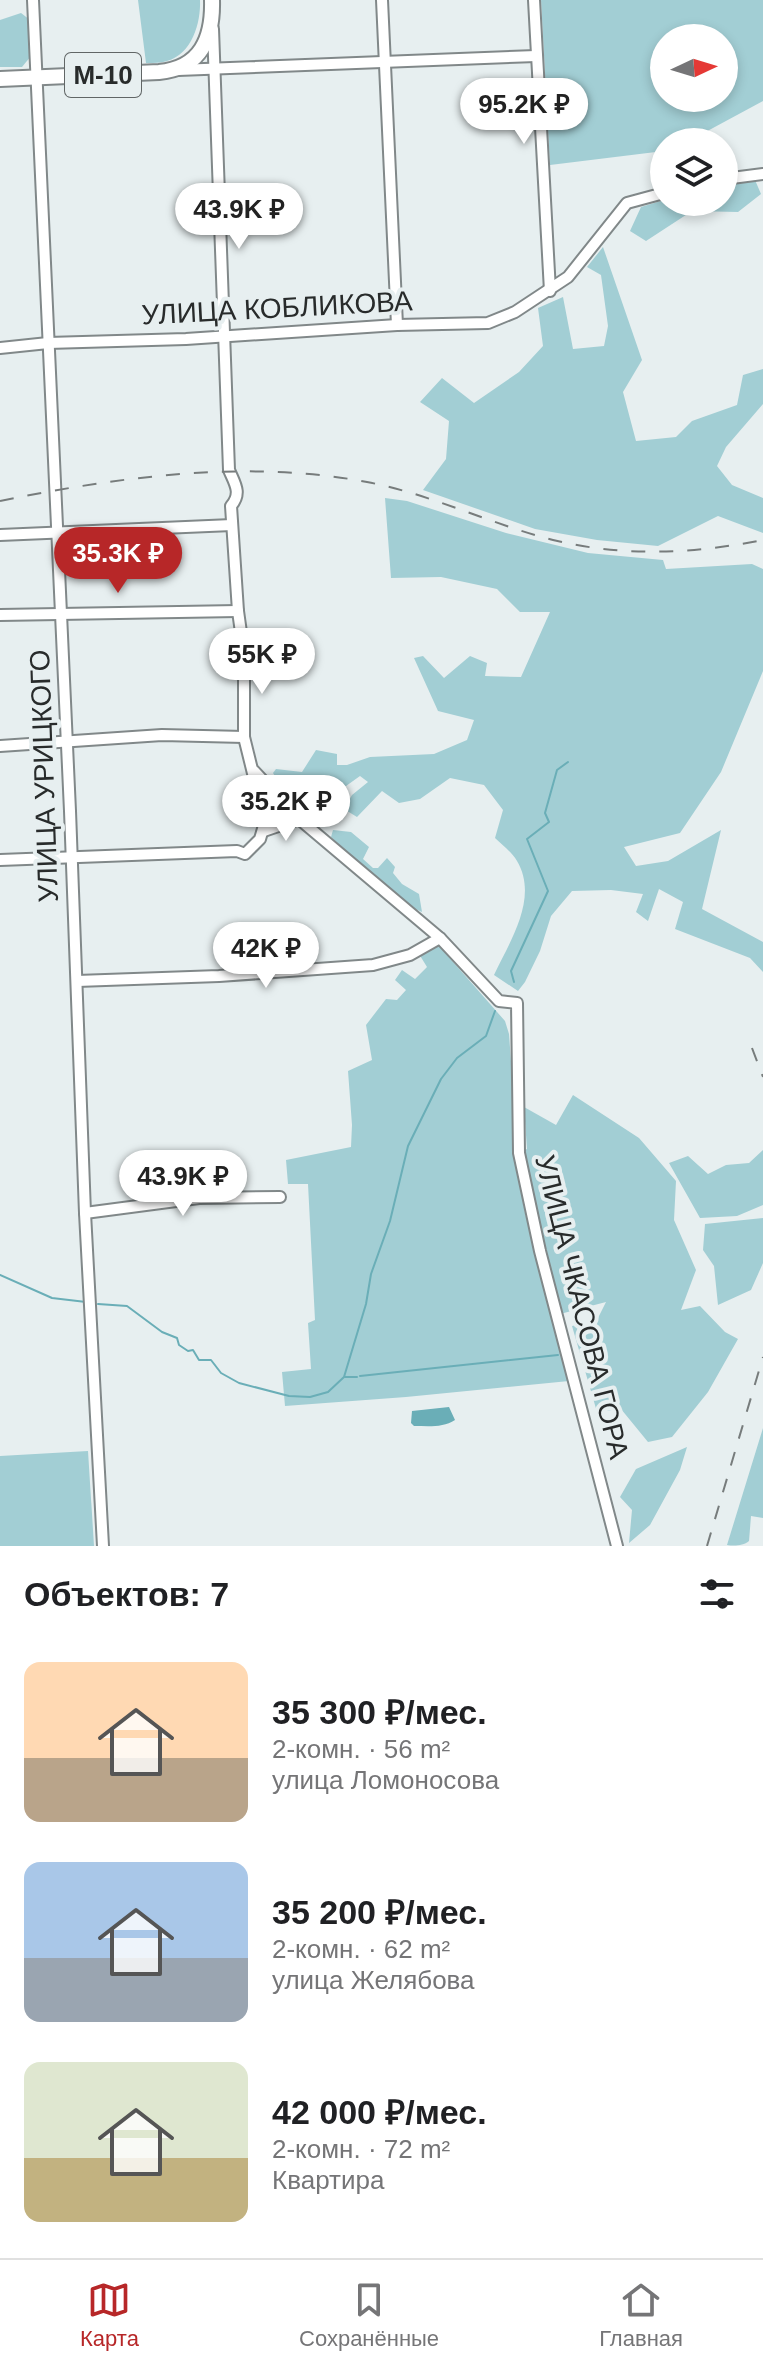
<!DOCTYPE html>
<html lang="ru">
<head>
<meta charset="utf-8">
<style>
  body { margin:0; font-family:Helvetica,sans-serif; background:#f2f2f2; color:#202124; height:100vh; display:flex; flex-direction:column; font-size:30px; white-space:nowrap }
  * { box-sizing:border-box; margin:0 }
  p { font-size:26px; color:#757577 }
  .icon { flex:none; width:44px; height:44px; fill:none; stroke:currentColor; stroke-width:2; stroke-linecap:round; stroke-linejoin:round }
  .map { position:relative; height:1546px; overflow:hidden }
  .panel { display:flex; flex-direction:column; background:#fff; flex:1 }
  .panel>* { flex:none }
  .needle { width:52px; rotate:86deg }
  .fabs { position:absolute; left:650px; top:24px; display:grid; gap:16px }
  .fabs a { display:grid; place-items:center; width:88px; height:88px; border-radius:50%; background:#fff; box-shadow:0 4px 12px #0003; font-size:40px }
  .price { position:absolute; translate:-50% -68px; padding:0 18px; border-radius:28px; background:#fff; color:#222; font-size:26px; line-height:52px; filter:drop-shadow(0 2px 4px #0008) }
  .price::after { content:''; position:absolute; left:50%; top:48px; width:24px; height:18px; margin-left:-12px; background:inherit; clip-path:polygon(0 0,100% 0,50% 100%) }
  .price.active { background:#b72728; color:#fff }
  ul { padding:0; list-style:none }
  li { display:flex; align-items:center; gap:24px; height:200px; padding:0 24px }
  li span { display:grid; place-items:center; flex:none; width:224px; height:160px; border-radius:16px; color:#555 }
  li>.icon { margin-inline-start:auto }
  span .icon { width:96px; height:96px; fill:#fffc; stroke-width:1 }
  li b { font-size:34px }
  h2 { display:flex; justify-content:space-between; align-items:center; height:96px; padding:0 24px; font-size:34px }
  .tabs { display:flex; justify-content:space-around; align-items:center; height:112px; border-top:2px solid #e0e0e0; background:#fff; font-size:22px; color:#757577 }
  .tabs a { display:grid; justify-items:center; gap:4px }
  .tabs .active { color:#b72728 }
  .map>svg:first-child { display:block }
  .green { fill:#a2ced4; fill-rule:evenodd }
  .water { fill:#6aaeb7 }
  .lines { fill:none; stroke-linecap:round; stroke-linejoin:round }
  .stream { stroke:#6aaeb7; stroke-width:2 }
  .minor-casing { stroke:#818889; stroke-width:14 }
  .highway-casing { stroke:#818889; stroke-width:18 }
  .minor { stroke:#fff; stroke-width:10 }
  .highway { stroke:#fff; stroke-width:14 }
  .rail { stroke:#777c7c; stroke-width:2; stroke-dasharray:14 14; stroke-linecap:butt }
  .labels { text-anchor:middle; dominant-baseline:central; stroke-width:8; stroke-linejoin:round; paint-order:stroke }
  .shield { fill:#e7eff0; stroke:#616666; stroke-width:2 }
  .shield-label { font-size:26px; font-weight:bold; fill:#282b2b }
  .street-label { font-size:28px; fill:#282b2b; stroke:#e7eff0 }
</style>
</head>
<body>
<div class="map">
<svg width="763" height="1546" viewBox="0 0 763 1546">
  <rect width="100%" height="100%" fill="#e7eff0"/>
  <!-- green -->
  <g class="green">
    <path d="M138 0H200C201 23 192 54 167 61 161 63 153 63 146 63Z"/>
    <path d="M541 0H763V101L687 142H664V151L550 165ZM664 38H724V98H664Z"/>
    <polygon points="21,13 30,20 31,56 22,67 0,67 0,20"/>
    <polygon points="755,180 761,194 738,212 692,211 646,241 630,231 641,207 664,200 664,202 724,202 724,185"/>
    <polygon points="603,247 642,360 623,392 636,441 676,437 692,421 737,405 743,375 763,369 763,404 726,447 717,466 732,485 763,498 763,533 718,516 658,546 597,540 535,529 423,490 446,459 449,421 420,402 442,378 474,403 519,372 543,346 538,308 563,297 573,349 604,346 608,326 601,275 587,267"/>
    <path d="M385 498 407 501 506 533 588 553 663 560 666 569 752 564 763 569V671L721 772 680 833 624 847 636 866 668 861 721 830 702 909 763 942V972L750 958 675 929 683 902 659 889 648 921 636 912 643 894 611 890 572 891 551 916 540 951 525 982 518 991 494 975C510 941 539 898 517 861 512 852 502 845 495 838L503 810 484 785 450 778 420 799 399 803 382 791 357 817 344 809 352 795 368 782 360 776 346 786 329 787 328 798 302 809 289 799 273 773 276 769 302 772 316 750 337 754V765H347L370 757 434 754 467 740 474 720 438 711 414 658 423 656 444 678 470 656 487 663 485 676 521 677 550 612H520L497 589 441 577 391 578Z"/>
    <path d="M333 830 351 832 369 847 363 859 373 868H378L387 858 395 867 393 873 402 884 419 894 422 912C387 897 358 863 331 837Z"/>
    <polygon points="434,945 439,946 505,1021 509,1034 514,1102 514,1150 525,1213 569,1381 406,1397 285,1406 282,1372 311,1369 308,1323 315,1320 308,1184 288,1184 286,1160 351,1147 352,1125 348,1071 372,1060 366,1025 386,999 397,1000 406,990 395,980 402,970 415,979 427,967 419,954"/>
    <polygon points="573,1095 639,1138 676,1181 674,1220 696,1270 681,1310 700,1306 725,1332 738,1339 708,1392 672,1437 648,1442 621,1409 597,1412 572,1326 597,1320 606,1302 560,1314 539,1232 523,1151 527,1149 524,1107 556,1125"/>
    <polygon points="763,1150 763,1205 737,1216 700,1218 669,1163 688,1156 708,1174 726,1165 749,1163"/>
    <polygon points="763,1218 763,1263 751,1290 718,1305 714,1266 703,1250 705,1224"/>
    <path d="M763 1428V1518L751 1516 749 1541C743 1546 734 1546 727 1545Z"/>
    <polygon points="687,1447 680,1470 650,1525 629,1543 632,1510 620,1497 636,1469"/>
    <polygon points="88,1451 94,1546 0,1546 0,1456"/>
  </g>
  <!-- water -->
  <path class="water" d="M449 1407 455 1420C443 1428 428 1426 414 1426L411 1423 412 1411Z"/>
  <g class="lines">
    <!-- stream -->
    <g class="stream">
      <polyline points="514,982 511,971 548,891 527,839 549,822 545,813 557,770 568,762"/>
      <polyline points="0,1275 52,1298 86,1302"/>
      <polyline points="98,1304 127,1306 162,1332 177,1338 179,1345 188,1351 193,1350 199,1360 211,1360 221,1373 239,1383 289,1396 310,1397 328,1392 344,1377 366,1304 371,1274 390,1221 408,1146 441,1079 457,1058 486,1036 495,1011"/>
      <polyline points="360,1376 558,1355"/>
      <polyline points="345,1377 357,1377"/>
    </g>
    <defs>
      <g id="minor">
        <polyline points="33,0 70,811 85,1213 103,1546"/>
        <polyline points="382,0 397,325"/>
        <polyline points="534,0 550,291"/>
        <polyline points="178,70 536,56"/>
        <polyline points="724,179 763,174"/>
        <polyline points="0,348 48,343 186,339 397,325 488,323 515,312 568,277 627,203 664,193"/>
        <polyline points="0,535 232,525"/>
        <polyline points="0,615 238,611"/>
        <polyline points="0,746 162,735 244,737"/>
        <polyline points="254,771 299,819 440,938 499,1001 517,1003 519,1153 540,1251 617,1546"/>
        <polyline points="264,831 299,819"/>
        <path d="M0 860 237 851 245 854 260 839 265 822 244 737V654L238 611 231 506C242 493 235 484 229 470L213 29"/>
        <polyline points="77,981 219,976 373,965 410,955 440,938"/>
        <polyline points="85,1213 199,1198 280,1197"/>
      </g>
      <path id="highway" d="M0 79 159 72C201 68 213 38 212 0"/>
    </defs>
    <!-- minor casing -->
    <use href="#minor" class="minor-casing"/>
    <!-- highway casing -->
    <use href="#highway" class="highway-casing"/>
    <!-- minor -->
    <use href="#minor" class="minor"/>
    <!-- highway -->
    <use href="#highway" class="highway"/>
    <!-- rail -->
    <g class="rail">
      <path d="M0 501C118 477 247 459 367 482 431 494 490 524 553 540 623 557 692 554 763 540"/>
      <polyline points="752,1048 763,1077"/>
      <polyline points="707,1546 763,1357"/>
    </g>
  </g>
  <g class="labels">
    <!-- shield labels -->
    <rect class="shield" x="65" y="53" width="76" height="44" rx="6"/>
    <g class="shield-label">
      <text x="103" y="75">М-10</text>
    </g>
    <!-- street labels -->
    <g class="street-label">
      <text transform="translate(277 308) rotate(-3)">УЛИЦА КОБЛИКОВА</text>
      <text transform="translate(44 776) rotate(-92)">УЛИЦА УРИЦКОГО</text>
      <text transform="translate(582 1307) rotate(76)">УЛИЦА ЧКАСОВА ГОРА</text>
    </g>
  </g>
</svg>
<div class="fabs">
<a><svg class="needle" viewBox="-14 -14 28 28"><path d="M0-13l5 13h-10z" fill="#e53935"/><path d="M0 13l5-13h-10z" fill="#757577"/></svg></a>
<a><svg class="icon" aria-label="layers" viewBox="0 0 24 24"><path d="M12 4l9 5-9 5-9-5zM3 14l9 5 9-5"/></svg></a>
</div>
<b class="price" style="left:524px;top:146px">95.2K ₽</b>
<b class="price" style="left:239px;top:251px">43.9K ₽</b>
<b class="price active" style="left:118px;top:595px">35.3K ₽</b>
<b class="price" style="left:262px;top:696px">55K ₽</b>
<b class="price" style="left:286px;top:843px">35.2K ₽</b>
<b class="price" style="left:266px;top:990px">42K ₽</b>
<b class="price" style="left:183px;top:1218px">43.9K ₽</b>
</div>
<section class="panel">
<h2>Объектов: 7<svg class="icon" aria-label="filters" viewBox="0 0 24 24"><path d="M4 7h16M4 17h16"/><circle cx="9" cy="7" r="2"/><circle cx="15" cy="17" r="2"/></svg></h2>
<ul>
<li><span style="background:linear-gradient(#ffd9b3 60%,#b9a48a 0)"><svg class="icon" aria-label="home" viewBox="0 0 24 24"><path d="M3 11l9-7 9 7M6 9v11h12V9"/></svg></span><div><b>35 300 ₽/мес.</b><p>2-комн. · 56 m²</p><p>улица Ломоносова</p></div></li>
<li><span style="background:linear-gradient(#a9c7e8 60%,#9aa5b1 0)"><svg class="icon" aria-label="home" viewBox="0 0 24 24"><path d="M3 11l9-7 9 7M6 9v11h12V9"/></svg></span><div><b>35 200 ₽/мес.</b><p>2-комн. · 62 m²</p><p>улица Желябова</p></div></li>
<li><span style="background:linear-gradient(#dfe7d0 60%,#c2b280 0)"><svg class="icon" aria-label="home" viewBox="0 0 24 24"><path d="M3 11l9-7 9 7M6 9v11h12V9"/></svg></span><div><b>42 000 ₽/мес.</b><p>2-комн. · 72 m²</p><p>Квартира</p></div></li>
</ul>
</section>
<nav class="tabs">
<a class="active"><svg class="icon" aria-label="map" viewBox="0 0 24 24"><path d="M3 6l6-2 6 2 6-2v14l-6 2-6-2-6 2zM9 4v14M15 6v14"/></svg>Карта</a>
<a><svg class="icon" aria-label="saved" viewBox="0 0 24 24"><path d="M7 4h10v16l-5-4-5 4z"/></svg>Сохранённые</a>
<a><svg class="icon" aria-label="home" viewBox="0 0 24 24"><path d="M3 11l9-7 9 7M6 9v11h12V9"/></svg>Главная</a>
</nav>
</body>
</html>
